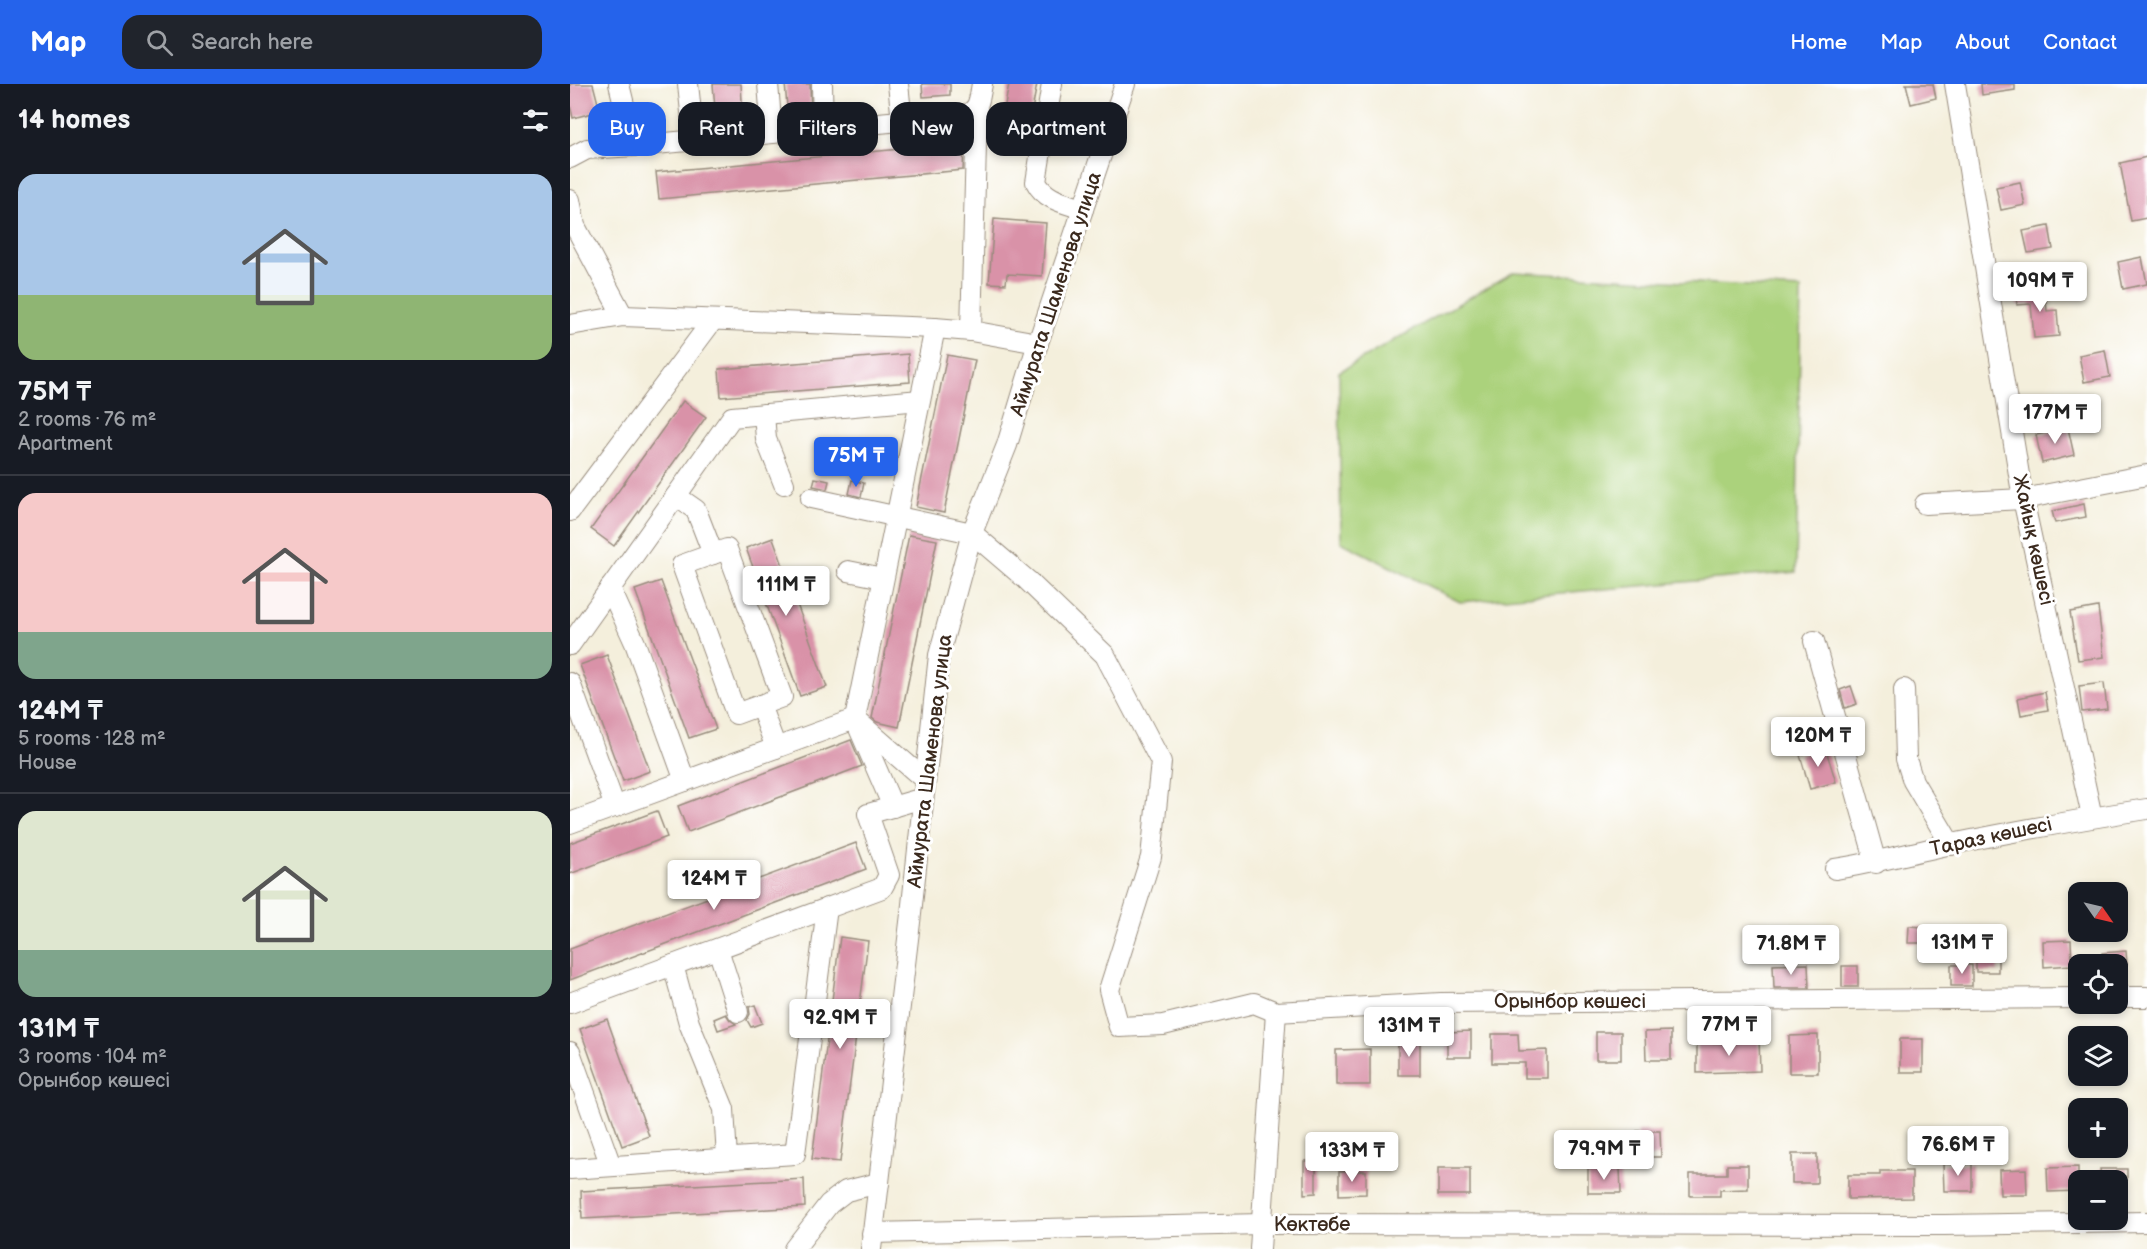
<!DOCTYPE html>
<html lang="en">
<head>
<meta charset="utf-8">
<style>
  body { margin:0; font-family:"Balsamiq Sans",sans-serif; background:#20242c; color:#f1f3f6; height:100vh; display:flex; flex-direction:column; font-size:22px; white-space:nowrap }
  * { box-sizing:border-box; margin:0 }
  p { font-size:20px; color:#9ea1a6 }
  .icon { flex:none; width:33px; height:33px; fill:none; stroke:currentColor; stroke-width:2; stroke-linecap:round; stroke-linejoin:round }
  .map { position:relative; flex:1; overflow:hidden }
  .drawer { display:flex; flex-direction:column; background:#171b24; width:570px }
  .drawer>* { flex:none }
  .hud { position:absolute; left:18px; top:18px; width:570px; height:54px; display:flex; gap:12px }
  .needle { width:39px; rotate:124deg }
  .tools { position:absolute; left:1498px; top:798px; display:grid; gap:12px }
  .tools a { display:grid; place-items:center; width:60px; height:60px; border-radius:12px; background:#171b24; box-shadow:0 3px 9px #0003; font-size:30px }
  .price { position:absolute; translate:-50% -51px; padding:0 14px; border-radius:6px; background:#fff; color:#222; font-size:20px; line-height:39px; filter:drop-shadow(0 2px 3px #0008) }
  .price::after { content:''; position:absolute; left:50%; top:36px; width:18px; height:14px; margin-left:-9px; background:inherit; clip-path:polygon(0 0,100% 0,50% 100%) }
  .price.selected { background:#2563eb; color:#fff }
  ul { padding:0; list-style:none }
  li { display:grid; align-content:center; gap:12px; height:318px; padding:0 18px }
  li+li { border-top:2px solid #363941 }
  li span { display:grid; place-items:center; height:186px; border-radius:18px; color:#555 }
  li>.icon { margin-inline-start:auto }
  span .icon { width:108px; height:108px; fill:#fffc; stroke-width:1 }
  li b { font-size:26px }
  h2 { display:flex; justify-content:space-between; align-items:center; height:72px; padding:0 18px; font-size:26px }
  .tag { padding:0 21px; border-radius:18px; background:#171b24; box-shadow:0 3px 9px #0003; font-size:21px; line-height:54px }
  .tag.selected { background:#2563eb; color:#fff }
  header { display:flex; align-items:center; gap:36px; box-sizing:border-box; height:84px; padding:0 30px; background:#2563eb; color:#fff }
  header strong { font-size:28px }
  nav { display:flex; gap:33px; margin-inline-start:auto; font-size:21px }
  .search { width:420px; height:54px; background:#20242c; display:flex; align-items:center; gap:15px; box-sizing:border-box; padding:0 21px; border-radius:18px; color:#9ea1a6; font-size:22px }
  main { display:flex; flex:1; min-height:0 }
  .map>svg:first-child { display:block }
  .green { fill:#abd27c; stroke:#737e4d; stroke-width:1.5 }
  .building { fill:#d992a8 }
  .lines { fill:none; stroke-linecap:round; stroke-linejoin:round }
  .minor-casing { stroke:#988c7d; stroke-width:22 }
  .minor { stroke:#fff; stroke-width:20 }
  .labels { text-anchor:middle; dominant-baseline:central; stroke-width:6; stroke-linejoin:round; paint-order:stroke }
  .street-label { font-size:20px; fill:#3b2a1e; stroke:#fff }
</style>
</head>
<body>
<header>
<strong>Map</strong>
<div class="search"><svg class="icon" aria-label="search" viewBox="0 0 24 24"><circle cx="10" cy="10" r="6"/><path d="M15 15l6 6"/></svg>Search here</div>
<nav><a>Home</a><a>Map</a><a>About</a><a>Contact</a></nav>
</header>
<main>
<section class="drawer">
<h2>14 homes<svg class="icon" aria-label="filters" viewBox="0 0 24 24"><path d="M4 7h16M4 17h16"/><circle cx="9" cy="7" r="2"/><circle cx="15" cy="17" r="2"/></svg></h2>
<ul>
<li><span style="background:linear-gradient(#a9c7e8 65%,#8fb573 0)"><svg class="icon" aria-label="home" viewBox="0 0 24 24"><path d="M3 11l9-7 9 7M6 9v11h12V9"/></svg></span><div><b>75M ₸</b><p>2 rooms · 76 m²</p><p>Apartment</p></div></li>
<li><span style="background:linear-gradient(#f6c9c9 75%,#7fa58c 0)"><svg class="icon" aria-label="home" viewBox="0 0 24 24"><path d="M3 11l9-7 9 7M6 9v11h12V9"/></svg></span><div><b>124M ₸</b><p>5 rooms · 128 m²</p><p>House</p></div></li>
<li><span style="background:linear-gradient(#dfe7d0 75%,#7fa58c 0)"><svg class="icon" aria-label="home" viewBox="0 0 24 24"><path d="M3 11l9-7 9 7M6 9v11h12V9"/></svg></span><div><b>131M ₸</b><p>3 rooms · 104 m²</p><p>Орынбор көшесі</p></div></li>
</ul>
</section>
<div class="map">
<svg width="1577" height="1165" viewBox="0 0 1577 1165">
  <rect width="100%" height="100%" fill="#fff"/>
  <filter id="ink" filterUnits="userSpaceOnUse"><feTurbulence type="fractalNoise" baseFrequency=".0167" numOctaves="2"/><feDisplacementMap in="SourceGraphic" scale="12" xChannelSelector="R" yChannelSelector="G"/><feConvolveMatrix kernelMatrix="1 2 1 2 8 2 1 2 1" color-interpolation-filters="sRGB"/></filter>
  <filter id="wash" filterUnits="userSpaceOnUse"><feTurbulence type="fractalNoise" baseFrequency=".008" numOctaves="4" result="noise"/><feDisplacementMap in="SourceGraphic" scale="24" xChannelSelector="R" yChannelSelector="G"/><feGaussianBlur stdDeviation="1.35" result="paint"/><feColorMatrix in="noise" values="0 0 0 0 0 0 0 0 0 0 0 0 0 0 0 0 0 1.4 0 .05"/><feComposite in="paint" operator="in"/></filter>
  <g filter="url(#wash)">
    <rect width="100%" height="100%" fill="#f4efdc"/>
    <!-- green -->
    <polygon class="green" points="944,188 1231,205 1226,488 890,518 771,458 769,288"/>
    <g id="blocks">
      <!-- building -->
      <g class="building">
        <polygon points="0,0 23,0 30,27 3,34 0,21"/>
        <polygon points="143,0 171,0 173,34 146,36"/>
        <polygon points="215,0 240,0 241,31 218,33"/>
        <polygon points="352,0 380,0 380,11 353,13"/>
        <polygon points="439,0 467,0 458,47 431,42"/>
        <polygon points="1336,0 1363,0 1366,14 1341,20"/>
        <polygon points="1411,0 1445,0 1445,6 1412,11"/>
        <polygon points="394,59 393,86 89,115 86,88"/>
        <polygon points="1577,73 1577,134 1561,137 1550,79"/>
        <polygon points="1450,98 1455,121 1431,126 1426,103"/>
        <polygon points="424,135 476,139 472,192 437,190 436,200 419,199"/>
        <polygon points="1479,142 1483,165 1458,169 1453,147"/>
        <polygon points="1572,173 1577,200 1553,205 1548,178"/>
        <polygon points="1475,205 1477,227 1487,226 1489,252 1464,254 1461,220 1447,221 1446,208"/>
        <polygon points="1535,266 1540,293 1514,298 1509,271"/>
        <polygon points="338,270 340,298 151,313 149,285"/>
        <polygon points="377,271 405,276 374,429 346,423"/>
        <polygon points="113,317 136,333 44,462 21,445"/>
        <polygon points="1498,344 1504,371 1472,379 1466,351"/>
        <polygon points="245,394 259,397 257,405 243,402"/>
        <polygon points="282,396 294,399 291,413 279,410"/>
        <polygon points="1514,420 1516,433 1485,439 1482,427"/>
        <polygon points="339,451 367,456 329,643 307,638 302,634"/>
        <polygon points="203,454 257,603 230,612 176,464"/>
        <polygon points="91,497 146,645 119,654 65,506"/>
        <polygon points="1528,523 1534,573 1508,576 1500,528"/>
        <polygon points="37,571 80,687 53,697 10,581"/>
        <polygon points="1534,599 1537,625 1512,628 1509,602"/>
        <polygon points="1281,602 1287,620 1275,624 1270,606"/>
        <polygon points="1475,608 1478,626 1451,631 1448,614"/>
        <polygon points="281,656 292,682 118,748 108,722"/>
        <polygon points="1255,663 1266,698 1240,705 1230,671"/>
        <polygon points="87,727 97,753 0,790 0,759"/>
        <polygon points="286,759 296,785 0,896 0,865"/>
        <polygon points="1339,842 1353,843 1353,859 1338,859"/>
        <polygon points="270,853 298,857 270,1078 242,1075"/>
        <polygon points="1501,856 1502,881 1474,883 1473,857"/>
        <rect x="1406" y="863" width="22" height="25"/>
        <polygon points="1556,867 1557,880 1532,880 1532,869"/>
        <polygon points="1238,880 1239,904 1204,904 1203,881"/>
        <rect x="1381" y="881" width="21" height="21"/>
        <rect x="1272" y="882" width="16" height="21"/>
        <polygon points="185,921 192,939 181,943 177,936 180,930 179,923"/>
        <polygon points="156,930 160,936 166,940 148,946 144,935"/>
        <polygon points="37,935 79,1052 52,1062 10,945"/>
        <polygon points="901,947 901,973 877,973 877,948"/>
        <polygon points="1101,947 1101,976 1076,976 1075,948"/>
        <rect x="1026" y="948" width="25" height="28"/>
        <polygon points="922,950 948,950 949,967 977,966 977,994 955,994 955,979 922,979"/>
        <polygon points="1248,951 1248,989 1219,989 1219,952"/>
        <polygon points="1163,955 1189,955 1190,987 1127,989 1127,959 1163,959"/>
        <rect x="1330" y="955" width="23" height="33"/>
        <rect x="828" y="956" width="22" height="35"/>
        <polygon points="800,965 800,1001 766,1001 766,966"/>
        <polygon points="1067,1047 1090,1047 1091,1073 1067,1073"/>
        <rect x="1222" y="1070" width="25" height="29"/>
        <polygon points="734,1077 746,1077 746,1109 734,1110"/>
        <polygon points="1373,1080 1402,1080 1402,1107 1374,1107"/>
        <polygon points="1157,1081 1178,1081 1178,1105 1150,1106 1150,1112 1120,1112 1120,1090 1157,1090"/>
        <polygon points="1508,1083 1508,1107 1478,1108 1477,1084"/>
        <rect x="868" y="1084" width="32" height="27"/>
        <polygon points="1018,1084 1050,1084 1051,1109 1018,1109"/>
        <polygon points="1456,1085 1457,1111 1430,1111 1429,1086"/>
        <polygon points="1530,1085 1557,1085 1557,1096 1531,1096"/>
        <polygon points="769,1087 796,1087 796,1110 769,1111"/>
        <polygon points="1310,1087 1342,1087 1342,1114 1278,1115 1278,1091 1310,1091"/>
        <polygon points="234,1095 235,1123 12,1135 11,1107"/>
      </g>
    </g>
  </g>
  <g filter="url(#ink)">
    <use href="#blocks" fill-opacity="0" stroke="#988c7d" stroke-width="1.5"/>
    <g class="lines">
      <defs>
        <g id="minor">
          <polyline points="118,0 124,56"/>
          <polyline points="198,0 202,49"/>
          <polyline points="252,0 253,44"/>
          <polyline points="328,0 332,37"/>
          <path d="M482 0 466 98C475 116 495 119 513 125"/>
          <polyline points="1385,0 1453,415 1522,733"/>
          <path d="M64 62 394 31C410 27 409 15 412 0"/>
          <polyline points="0,74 17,65 64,62 49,0"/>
          <polyline points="0,116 5,142 53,232"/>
          <polyline points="0,241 53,232 365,244 401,247 407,24"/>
          <polyline points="401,247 468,259"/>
          <polyline points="194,330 196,355 214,400"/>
          <polyline points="106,412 126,426 143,470"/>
          <polyline points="241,414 402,449 457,496 535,571 591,678 581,773 539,906 549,943 593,941 684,919 706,928 871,919 1509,914"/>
          <polyline points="1355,420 1453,415 1577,391"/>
          <polyline points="0,427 143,236"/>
          <polygon points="157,465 212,613 166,630 112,481"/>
          <polyline points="278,487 313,494"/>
          <polyline points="40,504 65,559 115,697"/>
          <polyline points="1244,557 1306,779"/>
          <polyline points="0,561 162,333 350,316"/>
          <polyline points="0,599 45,723"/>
          <polyline points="1334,605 1336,675 1343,697 1381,761"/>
          <polyline points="190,621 206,664"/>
          <polyline points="323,723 285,635 365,244"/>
          <polyline points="0,739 285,635 355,696"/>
          <path d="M1265 785C1305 779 1343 768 1382 760 1447 747 1512 735 1577 725"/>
          <polyline points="148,865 168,928"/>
          <polyline points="103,881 119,939 154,1025 157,1074"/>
          <polyline points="1548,913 1577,913"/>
          <polyline points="0,919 312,804 319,791 298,730 353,714"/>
          <polyline points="0,968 41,1082"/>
          <polyline points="0,1085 225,1070 257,824"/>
          <polyline points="302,1149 692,1140 1374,1141 1577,1138"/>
          <polyline points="224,1165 259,1120 276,1107 309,1099"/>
          <polyline points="301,1165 341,830 369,571 402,449 437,361 468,259 555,0"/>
          <polyline points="690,1165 706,928"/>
        </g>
      </defs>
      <!-- minor casing -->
      <use href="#minor" class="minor-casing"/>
      <!-- minor -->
      <use href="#minor" class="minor"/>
    </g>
  </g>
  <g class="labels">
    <!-- street labels -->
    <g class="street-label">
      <text transform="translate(486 210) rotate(-72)">Аймурата Шаменова улица</text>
      <text transform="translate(1463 456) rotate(78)">Жайық көшесі</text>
      <text transform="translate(360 677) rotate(-83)">Аймурата Шаменова улица</text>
      <text transform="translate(1421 753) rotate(-12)">Тараз көшесі</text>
      <text x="1000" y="918">Орынбор көшесі</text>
      <text x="742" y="1141">Көктөбе</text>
    </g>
  </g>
</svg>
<div class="tools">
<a><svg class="needle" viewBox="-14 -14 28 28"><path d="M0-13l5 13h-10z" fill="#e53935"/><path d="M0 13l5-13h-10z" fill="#9ea1a6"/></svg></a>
<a><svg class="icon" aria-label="locate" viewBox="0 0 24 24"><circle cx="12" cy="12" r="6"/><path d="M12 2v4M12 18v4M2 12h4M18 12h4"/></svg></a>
<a><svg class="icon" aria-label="layers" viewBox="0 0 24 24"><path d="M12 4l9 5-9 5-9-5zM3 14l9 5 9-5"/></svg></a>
<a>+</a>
<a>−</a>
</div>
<b class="price" style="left:1470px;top:229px">109M ₸</b>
<b class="price" style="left:1485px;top:361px">177M ₸</b>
<b class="price selected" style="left:286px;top:404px">75M ₸</b>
<b class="price" style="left:216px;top:533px">111M ₸</b>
<b class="price" style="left:1248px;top:684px">120M ₸</b>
<b class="price" style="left:144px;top:827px">124M ₸</b>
<b class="price" style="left:1392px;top:891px">131M ₸</b>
<b class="price" style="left:1221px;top:892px">71.8M ₸</b>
<b class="price" style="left:270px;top:966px">92.9M ₸</b>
<b class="price" style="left:1159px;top:973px">77M ₸</b>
<b class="price" style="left:839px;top:974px">131M ₸</b>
<b class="price" style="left:1388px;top:1093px">76.6M ₸</b>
<b class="price" style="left:1034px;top:1097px">79.9M ₸</b>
<b class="price" style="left:782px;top:1099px">133M ₸</b>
<div class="hud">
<a class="tag selected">Buy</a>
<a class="tag">Rent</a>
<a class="tag">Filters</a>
<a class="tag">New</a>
<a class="tag">Apartment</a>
</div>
</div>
</main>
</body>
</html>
